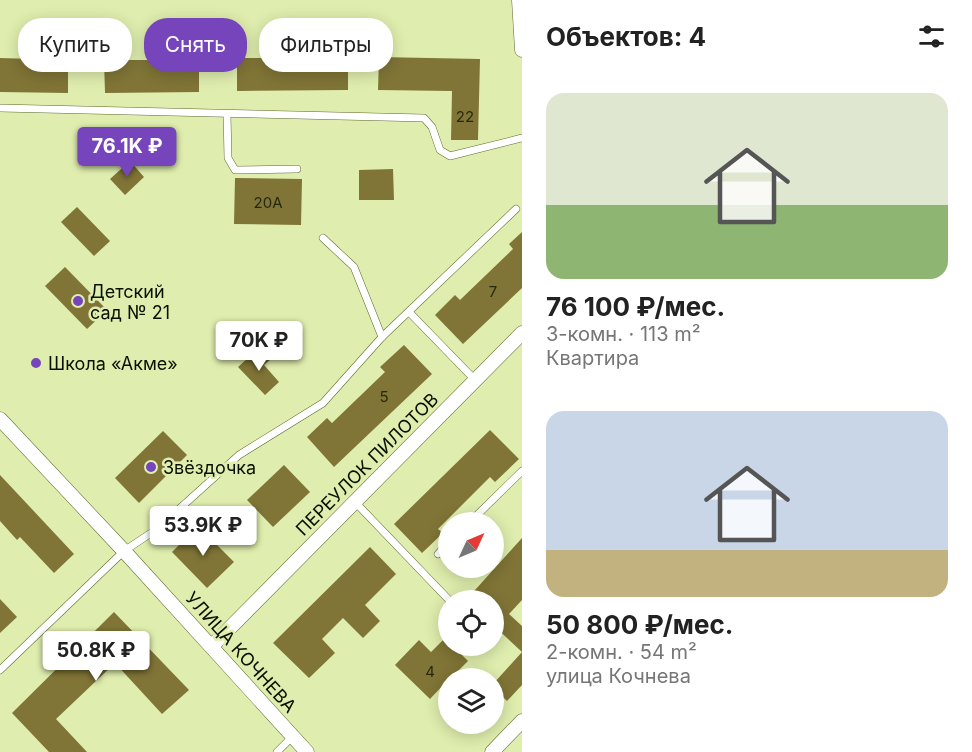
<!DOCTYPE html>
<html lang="ru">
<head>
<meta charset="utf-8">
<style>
  body { margin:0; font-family:Inter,sans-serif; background:#f6f6f6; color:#222; height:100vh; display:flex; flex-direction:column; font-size:22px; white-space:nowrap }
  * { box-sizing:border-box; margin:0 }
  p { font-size:20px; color:#767676 }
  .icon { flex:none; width:33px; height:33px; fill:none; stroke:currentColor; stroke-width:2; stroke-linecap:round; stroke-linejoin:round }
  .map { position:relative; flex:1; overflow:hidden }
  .panel { display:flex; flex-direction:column; background:#fff; width:450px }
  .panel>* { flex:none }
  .top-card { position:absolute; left:18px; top:18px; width:414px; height:54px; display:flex; gap:12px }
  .needle { width:39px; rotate:46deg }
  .buttons { position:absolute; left:438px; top:512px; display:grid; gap:12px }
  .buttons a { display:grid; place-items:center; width:66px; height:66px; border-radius:50%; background:#fff; box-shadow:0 3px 15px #0003; font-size:30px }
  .price { position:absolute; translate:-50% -51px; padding:0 14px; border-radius:6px; background:#fff; color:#222; font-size:20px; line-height:39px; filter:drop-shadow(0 2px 3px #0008) }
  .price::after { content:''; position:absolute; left:50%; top:36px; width:18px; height:14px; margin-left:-9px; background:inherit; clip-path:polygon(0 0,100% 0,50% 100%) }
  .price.active { background:#7644bb; color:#fff }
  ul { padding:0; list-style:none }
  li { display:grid; align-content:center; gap:12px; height:318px; padding:0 24px }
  li span { display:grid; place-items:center; height:186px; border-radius:18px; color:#555 }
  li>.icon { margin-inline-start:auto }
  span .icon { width:108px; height:108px; fill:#fffc; stroke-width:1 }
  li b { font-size:26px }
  h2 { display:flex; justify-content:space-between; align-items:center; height:72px; padding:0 24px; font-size:26px }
  .tag { padding:0 21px; border-radius:24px; background:#fff; box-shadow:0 3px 15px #0003; font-size:21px; line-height:54px }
  .tag.active { background:#7644bb; color:#fff }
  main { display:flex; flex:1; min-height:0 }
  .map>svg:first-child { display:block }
  .building { fill:#807536 }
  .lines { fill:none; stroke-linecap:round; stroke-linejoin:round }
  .lane-casing { stroke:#5d692d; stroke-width:8 }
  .street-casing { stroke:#5d692d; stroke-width:15 }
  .lane { stroke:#fff; stroke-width:7 }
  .street { stroke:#fff; stroke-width:14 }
  .poi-dot { fill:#7644bb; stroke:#dfeeae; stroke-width:2 }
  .labels { text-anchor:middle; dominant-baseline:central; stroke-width:5; stroke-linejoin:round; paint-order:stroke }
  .number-label { font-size:15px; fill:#28280e }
  .poi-label { font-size:18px; fill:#0b0f00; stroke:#dfeeae; text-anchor:start }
  .street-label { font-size:18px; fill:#0b0f00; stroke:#dfeeae }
</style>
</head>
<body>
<main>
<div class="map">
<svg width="522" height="752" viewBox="0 0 522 752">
  <rect width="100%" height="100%" fill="#dfeeae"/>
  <!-- building -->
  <g class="building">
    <polygon points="379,57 480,59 478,140 451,140 452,91 378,90"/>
    <polygon points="0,58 68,60 68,93 0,92"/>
    <polygon points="237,58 348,58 348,90 237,91"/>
    <polygon points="104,60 199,60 199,92 105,93"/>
    <polygon points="130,161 144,177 125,195 110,179"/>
    <polygon points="393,169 394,200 359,200 359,170"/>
    <polygon points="235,178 302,179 301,225 234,224"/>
    <polygon points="77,207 110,241 94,256 61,222"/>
    <polygon points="522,232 522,288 463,344 435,315 455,295 460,300 513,249 509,244"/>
    <polygon points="65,267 107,310 87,329 45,286"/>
    <polygon points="404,345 432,374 334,467 307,437 327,418 332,423 385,372 380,367"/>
    <polygon points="259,348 270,360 264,365 279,382 265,395 238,367"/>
    <polygon points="490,430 519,459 495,482 490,477 438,529 443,533 422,553 394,524"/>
    <polygon points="163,431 187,455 139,503 115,478"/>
    <polygon points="284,465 310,492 273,527 247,500"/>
    <polygon points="0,475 74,554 54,573 20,537 17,540 0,521"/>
    <polygon points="198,526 234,562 207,588 172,552"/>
    <polygon points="522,538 522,600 509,614 522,626 522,685 507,701 494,688 494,683 522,652 494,626 494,600 466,600"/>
    <polygon points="370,547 396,574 365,605 380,621 363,638 343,618 322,639 335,653 309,678 273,643"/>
    <polygon points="0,599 17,617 0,633"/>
    <polygon points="114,612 189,690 162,714 115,663 56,719 87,752 49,752 12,713"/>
    <polygon points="445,638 448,641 448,645 452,645 468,661 451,678 448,678 448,680 430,699 395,665 419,640 431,652"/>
  </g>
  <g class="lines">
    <defs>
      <g id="lane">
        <polyline points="0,108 424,118 432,127 440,150 450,156 522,138"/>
        <polyline points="227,114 228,158 235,170 297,169"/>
        <polyline points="323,238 354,267 382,337"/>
        <polyline points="409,312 476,381"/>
        <polyline points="355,502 449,600"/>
        <polyline points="470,522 522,471"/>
        <polyline points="438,554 448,543"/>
        <polyline points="0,670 124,551 157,529 239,455 323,403 382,337 516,209"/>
        <polyline points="277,752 292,737"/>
      </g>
      <g id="street">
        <polyline points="519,0 522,50"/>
        <polyline points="0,419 124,551 307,752"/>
        <polyline points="212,646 522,333"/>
        <polyline points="492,752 522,721"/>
      </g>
    </defs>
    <!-- lane casing -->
    <use href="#lane" class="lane-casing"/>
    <!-- street casing -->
    <use href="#street" class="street-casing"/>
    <!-- lane -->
    <use href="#lane" class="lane"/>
    <!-- street -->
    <use href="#street" class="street"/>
  </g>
  <!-- markers -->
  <g class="poi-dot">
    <circle cx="78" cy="301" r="6"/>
    <circle cx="36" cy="363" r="6"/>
    <circle cx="151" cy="467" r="6"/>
  </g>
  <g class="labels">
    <!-- number labels -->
    <g class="number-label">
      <text x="465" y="116">22</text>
      <text x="268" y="202">20А</text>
      <text x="493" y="291">7</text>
      <text x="384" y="396">5</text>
      <text x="430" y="671">4</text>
    </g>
    <!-- poi labels -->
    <g class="poi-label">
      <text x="90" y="291">Детский<tspan x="90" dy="21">сад № 21</tspan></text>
      <text x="48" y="363">Школа «Акме»</text>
      <text x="163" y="467">Звёздочка</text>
    </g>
    <!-- street labels -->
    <g class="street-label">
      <text transform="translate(367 464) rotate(-45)">ПЕРЕУЛОК ПИЛОТОВ</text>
      <text transform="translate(241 652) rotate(48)">УЛИЦА КОЧНЕВА</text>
    </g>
  </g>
</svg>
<div class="buttons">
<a><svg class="needle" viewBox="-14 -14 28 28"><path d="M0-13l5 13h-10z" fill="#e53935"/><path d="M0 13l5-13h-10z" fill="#767676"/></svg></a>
<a><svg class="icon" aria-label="locate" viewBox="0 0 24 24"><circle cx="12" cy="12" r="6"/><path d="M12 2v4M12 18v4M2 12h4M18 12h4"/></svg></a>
<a><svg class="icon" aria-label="layers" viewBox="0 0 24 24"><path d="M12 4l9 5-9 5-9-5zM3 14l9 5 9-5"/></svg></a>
</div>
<b class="price active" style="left:127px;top:178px">76.1K ₽</b>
<b class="price" style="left:259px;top:372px">70K ₽</b>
<b class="price" style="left:203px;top:557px">53.9K ₽</b>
<b class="price" style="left:96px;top:682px">50.8K ₽</b>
<div class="top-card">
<a class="tag">Купить</a>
<a class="tag active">Снять</a>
<a class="tag">Фильтры</a>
</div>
</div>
<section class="panel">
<h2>Объектов: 4<svg class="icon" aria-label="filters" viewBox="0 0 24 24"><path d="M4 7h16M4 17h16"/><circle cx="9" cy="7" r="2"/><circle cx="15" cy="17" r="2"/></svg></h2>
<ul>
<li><span style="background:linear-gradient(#dfe7d0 60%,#8fb573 0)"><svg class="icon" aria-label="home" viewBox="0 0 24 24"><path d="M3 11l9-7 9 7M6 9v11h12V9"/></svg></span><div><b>76 100 ₽/мес.</b><p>3-комн. · 113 m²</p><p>Квартира</p></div></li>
<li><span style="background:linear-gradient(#c9d6e8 75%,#c2b280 0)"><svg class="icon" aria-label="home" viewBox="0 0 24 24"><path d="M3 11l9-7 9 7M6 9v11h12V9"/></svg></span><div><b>50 800 ₽/мес.</b><p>2-комн. · 54 m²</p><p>улица Кочнева</p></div></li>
</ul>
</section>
</main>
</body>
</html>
